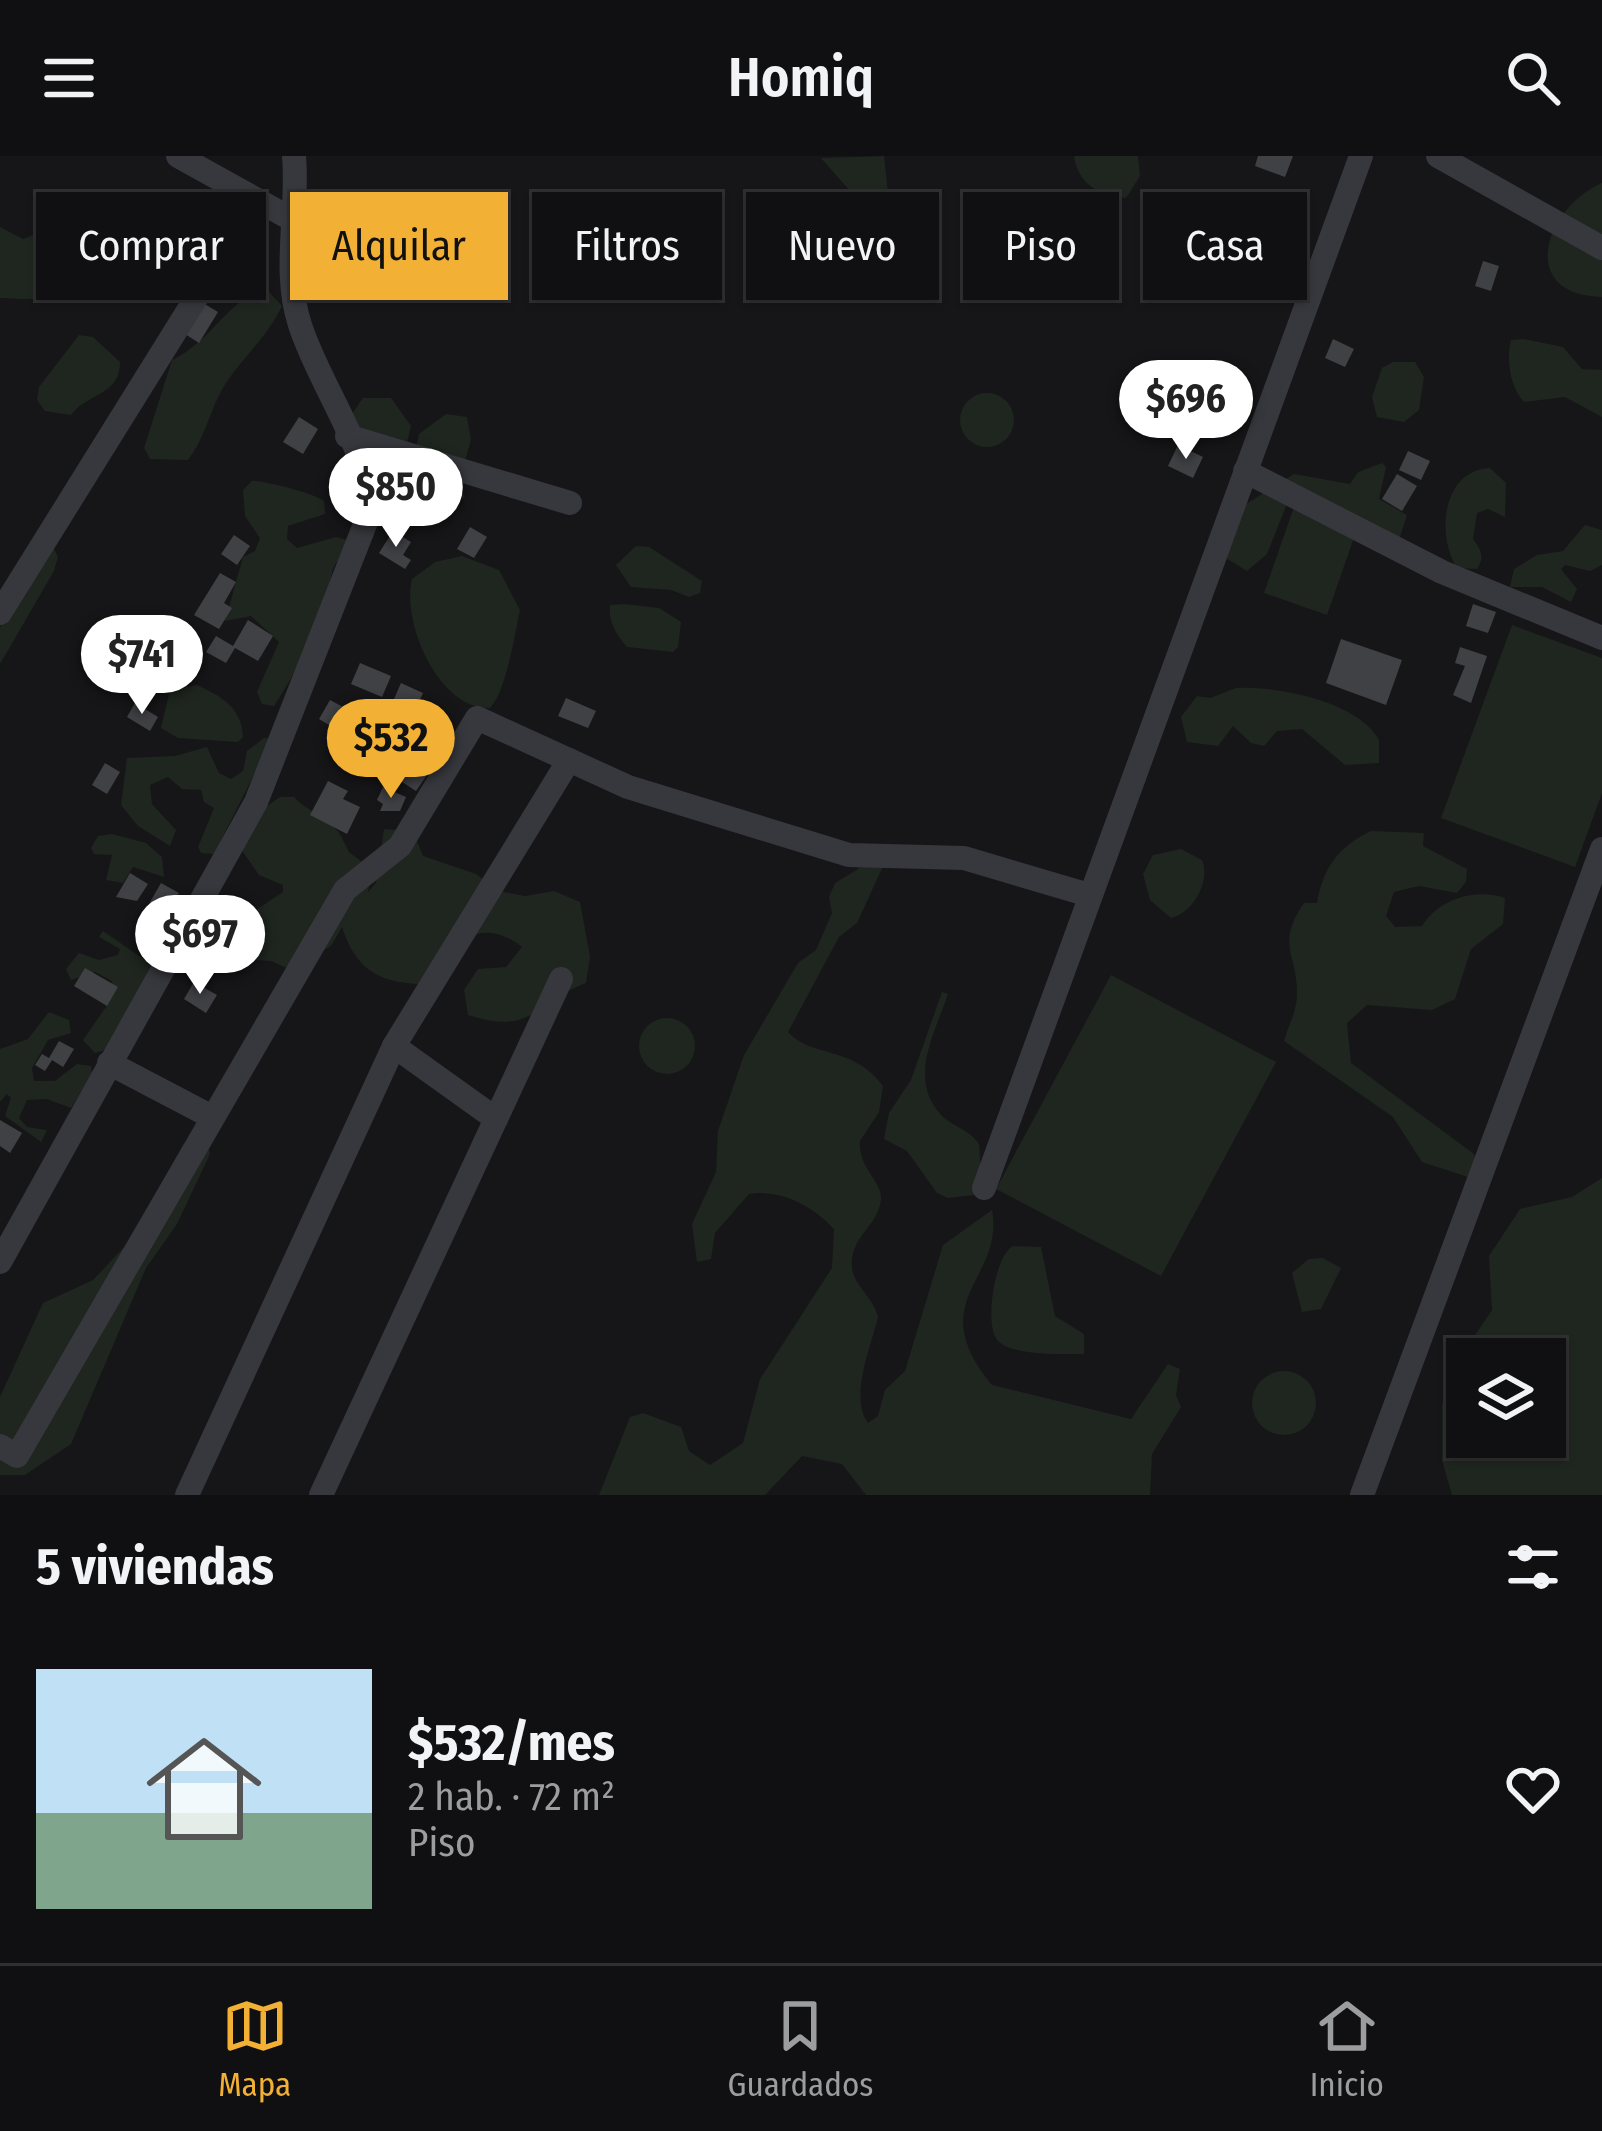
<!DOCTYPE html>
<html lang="es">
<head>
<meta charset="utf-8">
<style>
  body { margin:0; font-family:"Fira Sans Condensed",sans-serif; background:#1e1e20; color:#f1f3f6; height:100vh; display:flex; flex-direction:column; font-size:45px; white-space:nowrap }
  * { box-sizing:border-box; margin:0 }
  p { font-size:39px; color:#9c9d9f }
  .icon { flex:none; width:66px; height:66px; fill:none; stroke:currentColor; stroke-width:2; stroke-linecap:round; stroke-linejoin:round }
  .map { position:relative; height:1339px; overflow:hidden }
  .details { display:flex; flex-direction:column; background:#101012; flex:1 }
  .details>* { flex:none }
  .top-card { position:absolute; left:36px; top:36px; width:1530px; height:108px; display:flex; gap:24px }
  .buttons { position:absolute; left:1446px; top:1182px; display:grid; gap:24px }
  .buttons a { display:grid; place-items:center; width:120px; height:120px; border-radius:0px; background:#101012; box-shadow:0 3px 9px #0004,0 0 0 3px #303032; font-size:60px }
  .price { position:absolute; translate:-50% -102px; padding:0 27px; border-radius:42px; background:#fff; color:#222; font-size:39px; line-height:78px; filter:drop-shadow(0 3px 6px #0008) }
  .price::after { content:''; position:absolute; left:50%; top:72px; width:36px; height:27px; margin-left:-18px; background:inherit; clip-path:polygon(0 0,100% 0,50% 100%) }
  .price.on { background:#f2b134; color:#111 }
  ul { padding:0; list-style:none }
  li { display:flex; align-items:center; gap:36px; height:300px; padding:0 36px }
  li span { display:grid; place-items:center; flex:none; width:336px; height:240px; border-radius:0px; color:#555 }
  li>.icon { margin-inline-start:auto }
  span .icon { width:144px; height:144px; fill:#fffc; stroke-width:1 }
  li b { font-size:51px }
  h2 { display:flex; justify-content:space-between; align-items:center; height:144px; padding:0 36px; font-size:51px }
  .chip { padding:0 42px; border-radius:0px; background:#101012; box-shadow:0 3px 9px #0004,0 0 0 3px #303032; font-size:42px; line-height:108px }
  .chip.on { background:#f2b134; color:#111 }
  header { display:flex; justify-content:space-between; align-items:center; height:156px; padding:0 36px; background:#101012; font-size:54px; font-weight:600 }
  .dock { display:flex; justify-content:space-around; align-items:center; height:168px; border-top:3px solid #303032; background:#101012; font-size:33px; color:#9c9d9f }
  .dock a { display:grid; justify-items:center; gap:6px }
  .dock .on { color:#f2b134 }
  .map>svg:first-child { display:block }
  .green { fill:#1e261f; fill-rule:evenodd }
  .building { fill:#404145 }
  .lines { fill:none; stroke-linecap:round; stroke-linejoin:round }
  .minor { stroke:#37383d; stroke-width:24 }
</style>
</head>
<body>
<header><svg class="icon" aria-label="menu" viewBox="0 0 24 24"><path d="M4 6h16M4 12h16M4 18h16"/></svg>Homiq<svg class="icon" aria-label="search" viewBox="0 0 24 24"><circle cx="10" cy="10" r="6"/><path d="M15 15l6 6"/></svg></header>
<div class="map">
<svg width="1602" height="1339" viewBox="0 0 1602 1339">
  <rect width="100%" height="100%" fill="#161618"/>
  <!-- green -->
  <g class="green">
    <polygon points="884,0 888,36 874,44 850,35 821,2"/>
    <path d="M1074 0H1138L1140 20 1126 42C1099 40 1078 28 1074 0Z"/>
    <path d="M1602 27V141C1517 139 1543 53 1602 27Z"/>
    <path d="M61 68 86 81 85 94C79 102 69 107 65 114 46 149 36 143 0 142V71L23 83Z"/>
    <polygon points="1038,84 1071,103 1072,129 1051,143 1042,132 1021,146 998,144 990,120 998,95"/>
    <path d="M264 130 282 150C268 180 244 200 226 227 210 252 206 281 188 304L150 303 144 292 172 204C210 186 226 148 264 130Z"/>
    <path d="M79 179 93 181 120 206C120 240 87 237 71 259L45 255 37 244 39 231Z"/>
    <path d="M1524 183 1563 191 1582 213 1602 214V261L1565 241 1524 246C1510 231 1506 203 1511 184Z"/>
    <polygon points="1415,206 1424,221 1419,254 1404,266 1377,261 1372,241 1382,212 1393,206"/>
    <circle cx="987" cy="264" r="27"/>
    <polygon points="363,242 391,242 411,270 399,322 386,327 374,322 348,264"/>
    <path d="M446 258 467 261 471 284 459 325 465 342C445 349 425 336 410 322L419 278Z"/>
    <polygon points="1382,307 1386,311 1379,343 1407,359 1399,384 1287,348 1267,398 1247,415 1224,401 1243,350 1294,318 1350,328 1358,316"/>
    <path d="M1490 312 1506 327 1505 361 1488 353 1477 357 1473 383C1481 394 1485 401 1477 413L1457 412C1436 380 1442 314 1490 312Z"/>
    <path d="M252 325C266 325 313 337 324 345L325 358 288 370 287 383 297 392 336 381 350 385C347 400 335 402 332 417 318 475 306 500 274 550L262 548 257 536 279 486 251 460 225 465 243 401 255 395 260 382 245 360 243 334Z"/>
    <polygon points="1294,351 1357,373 1327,459 1264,437"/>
    <polygon points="1585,369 1602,374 1602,409 1590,415 1565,409 1561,413 1577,433 1571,446 1542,431 1510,431 1514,413 1537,399 1563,395"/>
    <polygon points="52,389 58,401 54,415 0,508 0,471"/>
    <polygon points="636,390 649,391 702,425 700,437 689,441 671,434 631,431 616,409"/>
    <path d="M462 400 499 414 520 454C515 477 506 536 490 552 440 554 401 468 412 423L435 406Z"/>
    <path d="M624 448 659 452 681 466 678 491 673 496 627 491C616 478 608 466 610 449Z"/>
    <path d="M182 462 191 477 166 503 154 530 147 528C131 507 147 482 161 463Z"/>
    <polygon points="1512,469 1602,502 1602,637 1575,711 1441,662"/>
    <path d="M197 529C221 540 242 552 243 581L238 586 178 582 161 572 170 534Z"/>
    <path d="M1236 532C1277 530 1358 545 1379 584V607L1345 609 1302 573 1277 575 1264 590 1251 587 1233 570 1218 590 1187 586 1181 561 1197 540 1210 542Z"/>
    <polygon points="264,582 272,583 214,698 201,697 198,691 214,652 204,646 201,634 182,633 168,621 150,629 152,648 176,674 170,690 138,670 121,649 127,602 175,600 207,591 219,617 231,623 243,615 247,595"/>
    <path d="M280 641H294C308 656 326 660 340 678 341 680 348 694 349 696 366 709 372 712 368 736L376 727 384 673 413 675 423 700 476 718 498 735 525 740 554 735 580 746 590 801 586 827C534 847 533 880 468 859L464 834 478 813 506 811 522 791C477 756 447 792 418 828 376 826 355 811 342 771L331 790 289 813 271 805 236 803 224 787 227 773 283 736V729L259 719 241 693 251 661Z"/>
    <path d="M1371 675 1424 677 1423 690 1467 713 1466 726 1457 737 1419 730 1394 736 1386 760 1395 771 1422 770C1439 743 1475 732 1505 742L1503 768 1471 793 1455 843 1432 854 1367 849 1347 867 1351 907 1474 998 1478 1011 1471 1022 1422 1006 1393 961 1284 885C1288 871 1297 854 1297 839 1298 799 1275 789 1304 747H1317C1323 712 1338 691 1371 675Z"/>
    <polygon points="112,678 146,687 162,701 164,721 133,711 123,727 106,724 112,699 94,698 91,692 98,680"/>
    <path d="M1181 693 1202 704C1211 725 1193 757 1171 762L1150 744 1143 718 1153 699Z"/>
    <path d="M862 700 884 708 857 767 839 781 788 876C811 902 853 889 883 930L879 956 860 985C858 1013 883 1025 881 1044 877 1072 849 1081 852 1112 854 1130 874 1142 878 1161 871 1191 849 1241 868 1267L878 1260 885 1234 905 1215 943 1089 992 1054C1005 1124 921 1143 992 1229L1131 1263 1168 1208 1180 1213 1176 1239 1181 1251 1152 1298 1150 1339H866L842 1308 802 1300 765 1339H599L630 1261 643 1257 681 1271 689 1295 710 1309 743 1287 760 1223 832 1112 834 1073C813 1050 782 1033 749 1038L715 1077 711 1103 697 1106 692 1068 716 1016 718 975 744 899 798 807 816 794 832 757 829 741 835 727 858 713Z"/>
    <polygon points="103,775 152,809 109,893 95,897 83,884 106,851 112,825 95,816 71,824 66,813 79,797 99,804 118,799 120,793 99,781"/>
    <polygon points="1111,819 1276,906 1161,1120 996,1033"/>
    <path d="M942 836 948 838C936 875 907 922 941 959 953 971 969 973 979 988L981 1015 974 1039 948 1042 937 1037 907 995 884 983 889 957 911 924Z"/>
    <polygon points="49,856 69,864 71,877 48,884 32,912 34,925 55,925 77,908 91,910 92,918 71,952 47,943 27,944 19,962 27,971 47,974 41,986 5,960 11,942 7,938 0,946 0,893 28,883"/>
    <circle cx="667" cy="890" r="28"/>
    <polygon points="204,971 210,998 177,1068 146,1112 71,1288 25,1319 0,1319 0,1241 43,1147 93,1124 130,1085 183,989"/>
    <path d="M1602 1022V1339H1452L1442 1304V1249L1461 1200 1492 1154 1489 1100 1520 1053 1572 1041ZM1467 1203H1545V1281H1467Z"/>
    <path d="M1013 1090 1041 1091 1055 1160 1084 1178V1198C1062 1198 1015 1200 999 1186 983 1173 994 1100 1013 1090Z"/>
    <polygon points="1323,1102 1341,1112 1321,1153 1302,1156 1292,1117 1309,1103"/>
    <circle cx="1284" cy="1247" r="32"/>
  </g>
  <!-- building -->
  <g class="building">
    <polygon points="1258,0 1293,0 1285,21 1255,10"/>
    <polygon points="229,103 246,113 226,145 217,139 214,145 205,140"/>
    <polygon points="1483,105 1499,110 1491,135 1475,130"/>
    <polygon points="203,147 218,156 199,187 185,178"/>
    <polygon points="1333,183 1354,193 1345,211 1325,202"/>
    <polygon points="299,261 318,273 303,298 283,286"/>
    <polygon points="1178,289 1203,301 1193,322 1168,310"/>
    <polygon points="1408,295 1430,305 1421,324 1399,314"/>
    <polygon points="1397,318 1417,330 1402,355 1382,343"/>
    <polygon points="470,371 487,381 474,402 457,393"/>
    <polygon points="393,375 411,386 403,399 411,404 405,413 379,397"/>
    <polygon points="234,379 250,390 237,409 221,398"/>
    <polygon points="220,417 236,426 224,447 232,452 219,473 194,459"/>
    <polygon points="1473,448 1496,456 1488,477 1466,470"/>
    <polygon points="248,464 273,480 258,505 235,492 226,507 206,496 216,480 233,490"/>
    <polygon points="1341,483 1402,504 1386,549 1326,527"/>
    <polygon points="1460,491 1487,500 1471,547 1453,539 1465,510 1455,507"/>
    <polygon points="360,507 391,520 382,541 351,528"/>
    <polygon points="401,527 423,537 416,553 394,543"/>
    <polygon points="566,542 596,555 588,572 558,560"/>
    <polygon points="330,544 345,552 334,572 319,563"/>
    <polygon points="135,547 158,561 150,575 127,561"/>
    <polygon points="403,604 427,619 416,635 393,620"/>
    <polygon points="105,607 120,616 107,638 92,629"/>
    <polygon points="328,625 348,635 343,643 360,651 347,678 310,659"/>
    <polygon points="383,631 406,641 400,655 380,655 383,648 377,644"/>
    <polygon points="130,717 148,728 137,745 116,741"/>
    <polygon points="161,727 179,737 163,763 146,753"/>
    <polygon points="202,773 222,785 216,793 225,799 216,813 200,803 208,789 197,782"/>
    <polygon points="85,812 118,831 107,850 74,830"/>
    <polygon points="194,826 217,839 206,857 184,843"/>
    <polygon points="59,885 74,893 63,911 52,904 45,915 35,909 42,898 49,902"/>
    <polygon points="0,964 22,977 10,997 0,990"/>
  </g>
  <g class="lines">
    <!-- minor -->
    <g class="minor">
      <polyline points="178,0 295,65"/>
      <polyline points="1438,0 1602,92"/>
      <polyline points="347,280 570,347"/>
      <polyline points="1245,315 1442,416 1602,482"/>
      <polyline points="0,457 257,44"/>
      <polyline points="394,890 496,963"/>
      <polyline points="109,907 210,960"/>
      <polyline points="984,1032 1361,0"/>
      <path d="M0 1106 256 646 371 353C369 295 318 226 300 169 282 114 299 56 294 0"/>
      <polyline points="0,1290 17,1300 345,734 400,690 477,562 628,631 849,699 964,702 1089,739"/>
      <polyline points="187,1339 394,890 569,604"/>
      <polyline points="321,1339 561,823"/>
      <polyline points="1362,1339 1602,693"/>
    </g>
  </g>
</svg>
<div class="buttons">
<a><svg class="icon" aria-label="layers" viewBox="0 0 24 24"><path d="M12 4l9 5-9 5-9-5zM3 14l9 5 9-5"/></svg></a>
</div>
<b class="price" style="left:1186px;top:306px">$696</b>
<b class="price" style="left:396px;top:394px">$850</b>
<b class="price" style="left:142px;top:561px">$741</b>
<b class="price on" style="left:391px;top:645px">$532</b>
<b class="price" style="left:200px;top:841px">$697</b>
<div class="top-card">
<a class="chip">Comprar</a>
<a class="chip on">Alquilar</a>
<a class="chip">Filtros</a>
<a class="chip">Nuevo</a>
<a class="chip">Piso</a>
<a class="chip">Casa</a>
</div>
</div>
<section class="details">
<h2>5 viviendas<svg class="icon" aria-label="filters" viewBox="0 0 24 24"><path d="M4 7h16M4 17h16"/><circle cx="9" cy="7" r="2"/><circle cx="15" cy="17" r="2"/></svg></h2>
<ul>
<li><span style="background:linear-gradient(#bfe0f5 60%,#7fa58c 0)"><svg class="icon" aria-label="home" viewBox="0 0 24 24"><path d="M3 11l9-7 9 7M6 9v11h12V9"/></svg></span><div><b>$532/mes</b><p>2 hab. · 72 m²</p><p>Piso</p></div><svg class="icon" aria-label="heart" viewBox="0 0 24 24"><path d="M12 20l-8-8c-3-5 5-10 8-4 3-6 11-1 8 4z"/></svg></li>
</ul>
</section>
<nav class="dock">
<a class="on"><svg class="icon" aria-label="map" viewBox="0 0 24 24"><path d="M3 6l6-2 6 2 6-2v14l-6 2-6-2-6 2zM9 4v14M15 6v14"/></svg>Mapa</a>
<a><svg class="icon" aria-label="saved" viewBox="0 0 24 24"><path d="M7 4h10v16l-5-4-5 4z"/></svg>Guardados</a>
<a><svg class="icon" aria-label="home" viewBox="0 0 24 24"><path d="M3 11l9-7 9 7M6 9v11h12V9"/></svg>Inicio</a>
</nav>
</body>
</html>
